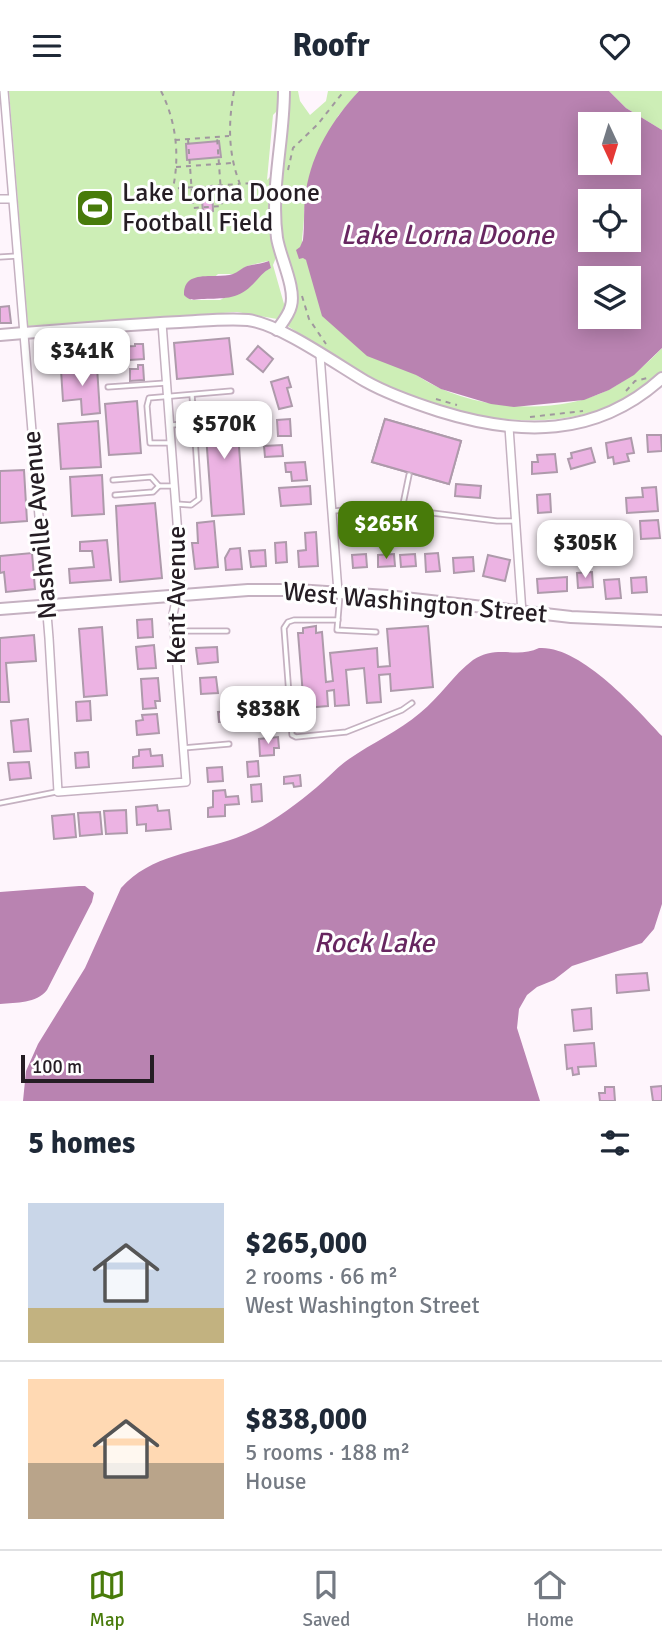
<!DOCTYPE html>
<html lang="en">
<head>
<meta charset="utf-8">
<style>
  body { margin:0; font-family:Signika,sans-serif; background:#f6f6f7; color:#1f2937; height:100vh; display:flex; flex-direction:column; font-size:26px; white-space:nowrap }
  * { box-sizing:border-box; margin:0 }
  p { font-size:23px; color:#747a83 }
  .icon { flex:none; width:38px; height:38px; fill:none; stroke:currentColor; stroke-width:2; stroke-linecap:round; stroke-linejoin:round }
  .map { position:relative; height:1010px; overflow:hidden }
  .side { display:flex; flex-direction:column; background:#fff; flex:1 }
  .side>* { flex:none }
  .needle { width:46px; rotate:176deg }
  .fabs { position:absolute; left:578px; top:21px; display:grid; gap:14px }
  .fabs a { display:grid; place-items:center; width:63px; height:63px; border-radius:0px; background:#fff; box-shadow:0 4px 18px #0003; font-size:35px }
  .scale { position:absolute; left:21px; bottom:18px; width:133px; box-sizing:border-box; padding-left:7px; border:4px solid #251d24; border-top:0; font-size:19px; line-height:24px; white-space:nowrap; color:#251d24; -webkit-text-stroke:5px #fff; paint-order:stroke }
  .price { position:absolute; translate:-50% -60px; padding:0 16px; border-radius:14px; background:#fff; color:#222; font-size:23px; line-height:46px; filter:drop-shadow(0 2px 4px #0008) }
  .price::after { content:''; position:absolute; left:50%; top:42px; width:21px; height:16px; margin-left:-10px; background:inherit; clip-path:polygon(0 0,100% 0,50% 100%) }
  .price.active { background:#487b0a; color:#fff }
  ul { padding:0; list-style:none }
  li { display:flex; align-items:center; gap:21px; height:175px; padding:0 28px }
  li+li { border-top:2px solid #e0e1e3 }
  li span { display:grid; place-items:center; flex:none; width:196px; height:140px; border-radius:0px; color:#555 }
  li>.icon { margin-inline-start:auto }
  span .icon { width:84px; height:84px; fill:#fffc; stroke-width:1 }
  li b { font-size:30px }
  h2 { display:flex; justify-content:space-between; align-items:center; height:84px; padding:0 28px; font-size:30px }
  header { display:flex; justify-content:space-between; align-items:center; height:91px; padding:0 28px; background:#fff; font-size:32px; font-weight:700 }
  .tab-bar { display:flex; justify-content:space-around; align-items:center; height:98px; border-top:2px solid #e0e1e3; background:#fff; font-size:19px; color:#747a83 }
  .tab-bar a { display:grid; justify-items:center; gap:4px }
  .tab-bar .active { color:#487b0a }
  .map>svg:first-child { display:block }
  .green { fill:#cdeeb6; fill-rule:evenodd }
  .water { fill:#b983b1; fill-rule:evenodd }
  .building { fill:#ecb3e3; stroke:#ae9aab; stroke-width:2; fill-rule:evenodd }
  .lines { fill:none; stroke-linecap:round; stroke-linejoin:round }
  .lane-casing { stroke:#c5b1c1; stroke-width:7 }
  .street-casing { stroke:#c5b1c1; stroke-width:10 }
  .secondary-casing { stroke:#c5b1c1; stroke-width:14 }
  .path { stroke:#a0979e; stroke-width:2; stroke-dasharray:5 5; stroke-linecap:butt }
  .lane { stroke:#fff; stroke-width:3.5 }
  .street { stroke:#fff; stroke-width:7 }
  .secondary { stroke:#fff; stroke-width:10 }
  .labels { text-anchor:middle; dominant-baseline:central; stroke-width:6; stroke-linejoin:round; paint-order:stroke }
  .poi-label { font-size:26px; fill:#251d24; stroke:#fff; text-anchor:start }
  .street-label { font-size:26px; fill:#251d24; stroke:#fff }
  .water-label { font-size:28px; font-style:italic; fill:#672660; stroke:#fff }
</style>
</head>
<body>
<header><svg class="icon" aria-label="menu" viewBox="0 0 24 24"><path d="M4 6h16M4 12h16M4 18h16"/></svg>Roofr<svg class="icon" aria-label="heart" viewBox="0 0 24 24"><path d="M12 20l-8-8c-3-5 5-10 8-4 3-6 11-1 8 4z"/></svg></header>
<div class="map">
<svg width="662" height="1010" viewBox="0 0 662 1010">
  <rect width="100%" height="100%" fill="#fef5fc"/>
  <!-- green -->
  <g class="green">
    <path d="M9 0H281V16L273 24 267 89 274 82 277 164 273 174 284 213 288 207 283 225 277 228 237 221 28 235ZM268 170 271 177 261 182 254 192 220 209H190L218 183H235L247 175Z"/>
    <path d="M287 0H298L300 10 310 24 326 10 328 0H359L338 25 304 119C305 135 299 152 304 167 331 195 358 223 385 251 395 262 406 277 418 285 468 319 554 326 608 299 628 289 647 273 662 257V280C653 288 644 298 633 304 560 345 471 331 397 299 358 282 322 256 286 234L292 226 280 120 287 42Z"/>
    <polygon points="609,0 662,0 662,39 626,17"/>
  </g>
  <!-- water -->
  <g class="water">
    <path d="M359 0H609L626 17 662 39V257L634 284 609 299 584 309 514 316 491 313 441 298 416 284 367 265 322 225 306 169 303 167 299 168 296 159 300 156 303 149C305 132 303 116 306 100 312 61 333 28 359 0ZM590 33H628V72H590ZM590 110H628V149H590ZM590 187H628V226H590Z"/>
    <path d="M269 170 271 177C261 182 259 188 251 195 237 209 222 207 204 208 196 208 190 211 184 204 183 176 218 189 233 183 238 181 242 177 247 175 255 173 261 173 269 170Z"/>
    <path d="M539 557C580 554 636 617 662 645V813L654 838 642 852 572 875 554 889 537 896 527 904 519 918 517 937 540 1010H23L26 980 38 953 85 877 121 797C150 764 197 761 236 747 266 737 293 716 317 696 328 687 337 676 349 668 372 652 399 640 420 622 440 606 453 584 473 569 497 553 517 568 539 557Z"/>
    <path d="M79 795H85L94 802 92 811 47 899C36 913 17 911 0 913V801Z"/>
  </g>
  <!-- building -->
  <g class="building">
    <polygon points="219,50 221,66 187,69 186,53"/>
    <polygon points="212,96 213,120 203,121 201,97"/>
    <polygon points="9,215 11,232 0,232 0,216"/>
    <polygon points="229,247 233,283 177,288 174,252"/>
    <polygon points="135,253 143,253 144,268 115,270 114,256 135,255"/>
    <polygon points="258,255 273,268 263,281 247,268"/>
    <polygon points="138,274 143,274 144,289 130,290 130,278 138,278"/>
    <polygon points="97,276 100,322 82,324 81,308 63,310 61,279"/>
    <polygon points="288,286 291,296 287,297 292,315 279,318 271,291"/>
    <polygon points="137,310 141,362 109,364 105,313"/>
    <polygon points="236,315 244,423 212,425 204,317"/>
    <polygon points="290,328 291,345 278,345 277,329"/>
    <path d="M385 328 461 350 449 393 372 371ZM391 343 446 359 440 378 385 362Z"/>
    <polygon points="385,328 461,350 449,393 372,371"/>
    <polygon points="98,330 101,376 61,378 58,333"/>
    <polygon points="647,344 661,344 662,360 648,361"/>
    <polygon points="631,347 634,362 627,363 629,370 614,373 613,366 608,367 606,352"/>
    <polygon points="282,354 283,365 265,366 264,355"/>
    <polygon points="591,357 595,371 571,378 568,368 572,367 571,362"/>
    <polygon points="555,363 557,381 532,383 532,371 538,371 537,364"/>
    <polygon points="305,371 307,389 292,390 291,381 286,381 285,372"/>
    <polygon points="24,379 27,430 0,432 0,380"/>
    <polygon points="102,384 104,423 72,425 70,386"/>
    <polygon points="456,393 481,395 480,407 455,405"/>
    <polygon points="310,395 311,413 281,415 279,397"/>
    <polygon points="656,396 658,420 627,422 626,407 643,406 642,397"/>
    <polygon points="550,403 551,421 538,422 537,404"/>
    <polygon points="155,412 162,487 120,491 116,415"/>
    <polygon points="658,429 660,447 641,448 640,430"/>
    <polygon points="214,430 218,476 195,478 192,452 198,452 197,432"/>
    <polygon points="601,436 613,436 614,450 602,451"/>
    <polygon points="316,441 318,475 299,476 298,460 306,459 305,442"/>
    <polygon points="107,449 111,489 70,492 69,478 94,476 92,460 80,460 80,451"/>
    <polygon points="286,451 287,471 276,472 275,452"/>
    <polygon points="555,456 556,470 543,471 542,457"/>
    <polygon points="240,457 242,478 226,479 225,467 230,458"/>
    <polygon points="265,459 266,475 251,476 249,460"/>
    <polygon points="32,462 35,498 6,501 4,481 0,482 0,465"/>
    <polygon points="438,462 440,480 426,481 425,463"/>
    <polygon points="366,463 367,476 353,477 352,464"/>
    <polygon points="394,463 395,475 378,476 378,464"/>
    <polygon points="415,463 416,475 401,476 400,464"/>
    <polygon points="488,464 510,469 505,490 483,485"/>
    <polygon points="473,466 474,480 454,482 453,467"/>
    <polygon points="592,481 593,496 578,497 577,482"/>
    <polygon points="567,486 567,500 538,502 537,488"/>
    <polygon points="646,486 647,501 632,502 631,487"/>
    <polygon points="619,488 621,507 606,508 604,489"/>
    <polygon points="152,528 153,546 138,547 137,529"/>
    <polygon points="316,535 316,542 322,541 326,591 333,590 330,562 377,557 378,576 390,575 387,538 428,535 433,596 391,600 390,583 379,584 381,611 367,612 364,577 346,579 349,614 335,615 334,599 327,600 328,615 304,617 298,542 303,542 303,537"/>
    <polygon points="102,536 107,604 84,606 79,538"/>
    <polygon points="34,544 36,570 6,572 9,611 0,611 0,547"/>
    <polygon points="154,554 156,577 138,578 136,556"/>
    <polygon points="217,556 218,571 198,573 196,557"/>
    <polygon points="216,586 218,602 201,603 200,587"/>
    <polygon points="158,587 160,610 155,610 156,617 143,618 141,588"/>
    <polygon points="90,610 91,629 77,630 76,611"/>
    <polygon points="273,610 274,624 259,625 258,611"/>
    <polygon points="233,620 234,630 219,631 218,621"/>
    <polygon points="157,623 159,642 137,644 136,630 143,629 142,624"/>
    <polygon points="28,628 31,660 14,661 11,630"/>
    <polygon points="278,646 279,657 274,657 274,664 260,665 259,648"/>
    <polygon points="150,658 151,665 162,664 163,675 133,677 133,666 139,665 139,659"/>
    <polygon points="88,661 89,676 76,677 75,662"/>
    <polygon points="258,670 259,685 248,686 247,671"/>
    <polygon points="29,671 31,687 10,689 8,672"/>
    <polygon points="222,676 223,690 208,691 207,677"/>
    <polygon points="300,684 301,695 294,696 293,692 284,693 284,686"/>
    <polygon points="261,693 262,710 252,711 251,694"/>
    <polygon points="225,699 226,706 238,705 239,713 225,714 225,725 208,726 208,717 213,716 213,700"/>
    <polygon points="157,714 158,720 169,719 171,738 146,740 146,733 137,734 136,716"/>
    <polygon points="126,719 127,742 106,743 104,720"/>
    <polygon points="100,721 102,743 80,745 78,722"/>
    <polygon points="74,723 76,746 54,748 52,725"/>
    <polygon points="647,882 649,899 617,902 616,884"/>
    <polygon points="591,917 592,938 574,940 572,919"/>
    <polygon points="594,952 596,975 578,976 579,983 573,984 572,977 567,978 565,954"/>
    <polygon points="662,995 662,1010 653,1010 651,996"/>
    <polygon points="605,996 614,996 615,1010 600,1010 599,1002 605,1002"/>
  </g>
  <g class="lines">
    <defs>
      <g id="lane">
        <polyline points="0,166 17,165"/>
        <polyline points="108,296 166,292"/>
        <polyline points="192,304 194,332"/>
        <polyline points="172,334 194,332 199,408 191,414 176,413"/>
        <polyline points="169,352 150,352 147,315 149,307 231,300"/>
        <polyline points="113,389 151,386 159,395"/>
        <polyline points="115,404 153,401 159,395 172,395"/>
        <polyline points="402,418 409,384"/>
        <polyline points="333,420 384,416 497,430 515,430"/>
        <polyline points="340,503 337,539 376,541"/>
        <polyline points="338,529 294,529 288,531 284,537 292,644 296,646 346,641 402,619 412,612"/>
        <polyline points="176,540 227,540"/>
        <polyline points="183,657 229,653"/>
        <polyline points="0,712 56,701"/>
      </g>
      <g id="street">
        <polyline points="4,0 49,547 58,701 186,691 173,524 181,484 162,232"/>
        <polyline points="0,108 12,108"/>
        <polyline points="320,264 338,501"/>
        <polyline points="509,336 522,522"/>
      </g>
      <g id="secondary">
        <path d="M277 239C282 232 289 224 291 215 296 197 280 166 277 147 270 98 284 49 284 0"/>
        <path d="M0 244C60 239 120 234 180 231 202 230 226 227 248 229 280 233 336 273 365 290 388 303 414 312 439 320 519 345 596 347 662 287"/>
        <polyline points="0,518 248,499 296,499 387,505 571,526 662,530"/>
      </g>
    </defs>
    <!-- lane casing -->
    <use href="#lane" class="lane-casing"/>
    <!-- street casing -->
    <use href="#street" class="street-casing"/>
    <!-- secondary casing -->
    <use href="#secondary" class="secondary-casing"/>
    <!-- path -->
    <g class="path">
      <path d="M161 0C176 30 180 64 173 97"/>
      <path d="M234 0C228 32 228 63 240 93L265 91"/>
      <polyline points="188,48 193,117 222,115 217,46"/>
      <polyline points="175,49 229,45"/>
      <polyline points="176,76 232,72"/>
      <polyline points="288,79 293,57 318,33 344,0"/>
      <polyline points="138,100 239,93"/>
      <polyline points="302,205 309,228 326,253"/>
      <polyline points="626,300 635,290 647,287"/>
      <polyline points="436,308 457,314"/>
      <polyline points="530,326 583,320"/>
    </g>
    <!-- lane -->
    <use href="#lane" class="lane"/>
    <!-- street -->
    <use href="#street" class="street"/>
    <!-- secondary -->
    <use href="#secondary" class="secondary"/>
  </g>
  <!-- icons -->
  <defs>
    <symbol id="stadium-square" viewBox="-11 -11 22 22"><rect x="-9" y="-9" width="18" height="18" rx="4" fill="#487b0a" stroke="#fff"/><path d="M0-5a6.5 5 0 1 0 0 10a6.5 5 0 1 0 0-10ZM-3.5-1.8h7v3.6h-7Z" fill="#fff"/></symbol>
  </defs>
  <g fill-rule="evenodd">
    <use href="#stadium-square" x="73" y="95" width="44" height="44"/>
  </g>
  <g class="labels">
    <!-- poi labels -->
    <g class="poi-label">
      <text x="122" y="102">Lake Lorna Doone<tspan x="122" dy="30">Football Field</tspan></text>
    </g>
    <!-- street labels -->
    <g class="street-label">
      <text transform="translate(40 434) rotate(-95)">Nashville Avenue</text>
      <text transform="translate(177 504) rotate(-90)">Kent Avenue</text>
      <text transform="translate(415 512) rotate(5)">West Washington Street</text>
    </g>
    <!-- water labels -->
    <g class="water-label">
      <text x="447" y="144">Lake Lorna Doone</text>
      <text x="374" y="852">Rock Lake</text>
    </g>
  </g>
</svg>
<div class="fabs">
<a><svg class="needle" viewBox="-14 -14 28 28"><path d="M0-13l5 13h-10z" fill="#e53935"/><path d="M0 13l5-13h-10z" fill="#747a83"/></svg></a>
<a><svg class="icon" aria-label="locate" viewBox="0 0 24 24"><circle cx="12" cy="12" r="6"/><path d="M12 2v4M12 18v4M2 12h4M18 12h4"/></svg></a>
<a><svg class="icon" aria-label="layers" viewBox="0 0 24 24"><path d="M12 4l9 5-9 5-9-5zM3 14l9 5 9-5"/></svg></a>
</div>
<div class="scale">100 m</div>
<b class="price" style="left:82px;top:297px">$341K</b>
<b class="price" style="left:224px;top:370px">$570K</b>
<b class="price active" style="left:386px;top:470px">$265K</b>
<b class="price" style="left:585px;top:489px">$305K</b>
<b class="price" style="left:268px;top:655px">$838K</b>
</div>
<section class="side">
<h2>5 homes<svg class="icon" aria-label="filters" viewBox="0 0 24 24"><path d="M4 7h16M4 17h16"/><circle cx="9" cy="7" r="2"/><circle cx="15" cy="17" r="2"/></svg></h2>
<ul>
<li><span style="background:linear-gradient(#c9d6e8 75%,#c2b280 0)"><svg class="icon" aria-label="home" viewBox="0 0 24 24"><path d="M3 11l9-7 9 7M6 9v11h12V9"/></svg></span><div><b>$265,000</b><p>2 rooms · 66 m²</p><p>West Washington Street</p></div></li>
<li><span style="background:linear-gradient(#ffd9b3 60%,#b9a48a 0)"><svg class="icon" aria-label="home" viewBox="0 0 24 24"><path d="M3 11l9-7 9 7M6 9v11h12V9"/></svg></span><div><b>$838,000</b><p>5 rooms · 188 m²</p><p>House</p></div></li>
</ul>
</section>
<nav class="tab-bar">
<a class="active"><svg class="icon" aria-label="map" viewBox="0 0 24 24"><path d="M3 6l6-2 6 2 6-2v14l-6 2-6-2-6 2zM9 4v14M15 6v14"/></svg>Map</a>
<a><svg class="icon" aria-label="saved" viewBox="0 0 24 24"><path d="M7 4h10v16l-5-4-5 4z"/></svg>Saved</a>
<a><svg class="icon" aria-label="home" viewBox="0 0 24 24"><path d="M3 11l9-7 9 7M6 9v11h12V9"/></svg>Home</a>
</nav>
</body>
</html>
